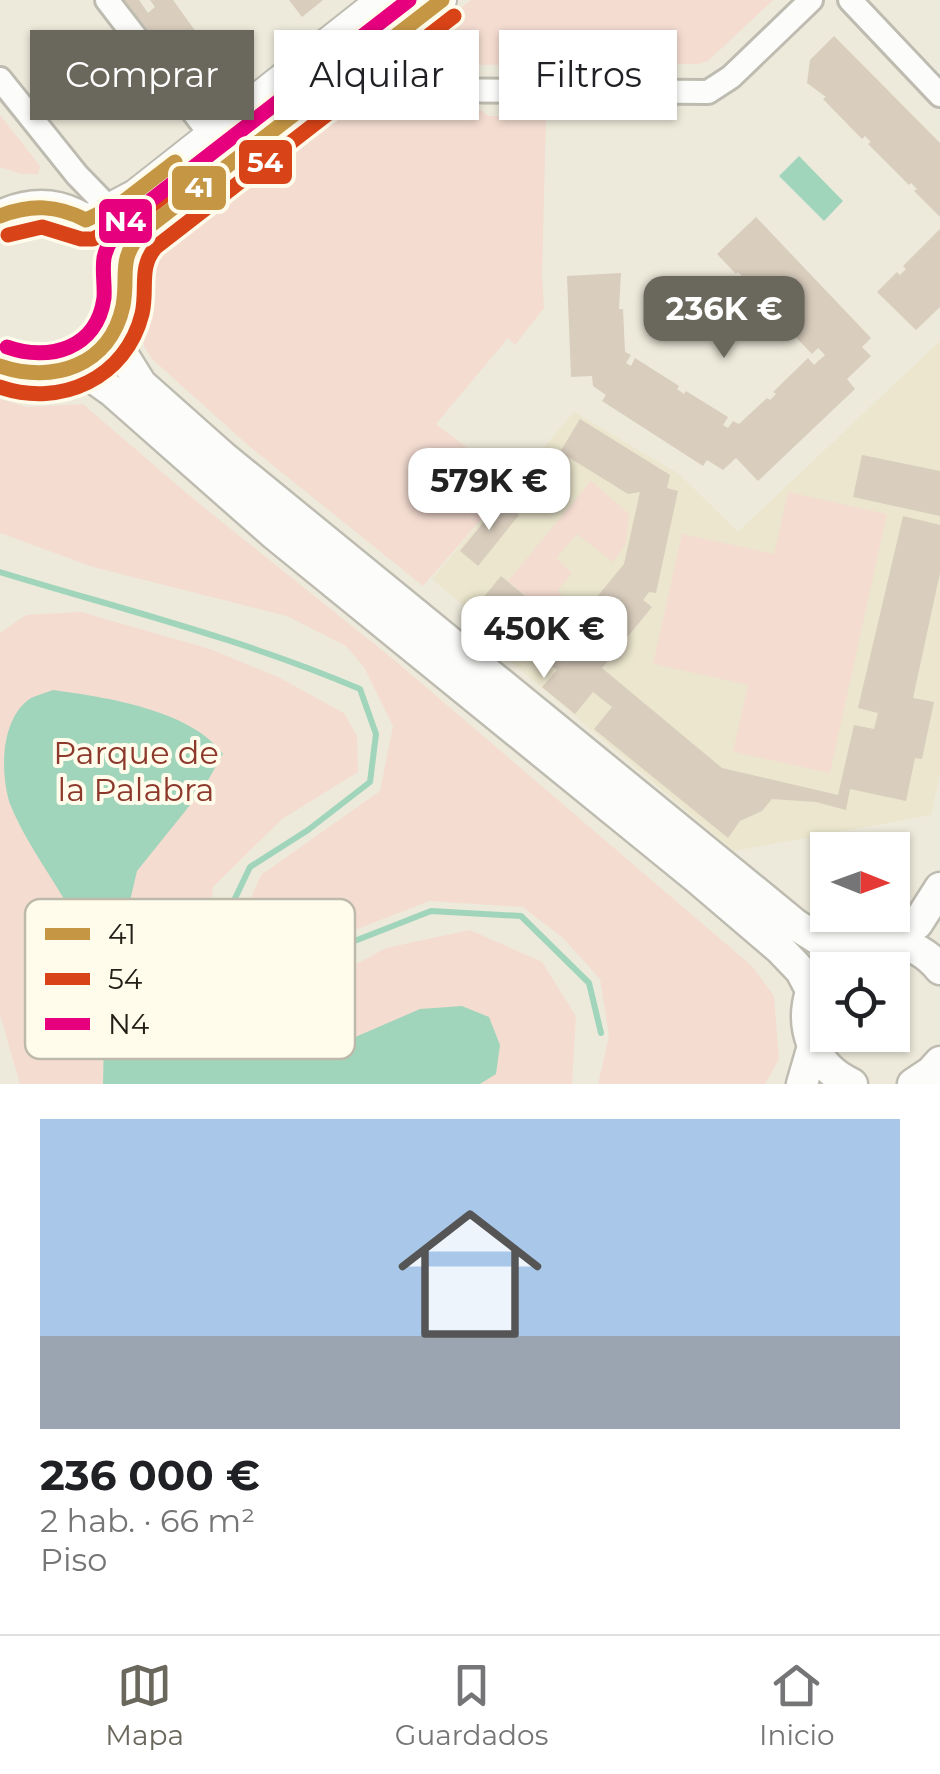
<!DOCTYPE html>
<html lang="es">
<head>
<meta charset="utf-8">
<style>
  body { margin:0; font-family:Montserrat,sans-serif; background:#f6f6f6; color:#202124; height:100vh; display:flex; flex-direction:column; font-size:38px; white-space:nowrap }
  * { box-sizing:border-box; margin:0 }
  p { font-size:32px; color:#757577 }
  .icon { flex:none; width:55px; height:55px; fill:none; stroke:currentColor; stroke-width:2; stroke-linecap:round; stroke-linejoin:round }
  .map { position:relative; height:1084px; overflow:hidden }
  .side { display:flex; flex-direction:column; background:#fff; flex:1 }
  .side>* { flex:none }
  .hud { position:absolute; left:30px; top:30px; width:880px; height:90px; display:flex; gap:20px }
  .needle { width:65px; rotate:91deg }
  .buttons { position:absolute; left:810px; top:832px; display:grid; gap:20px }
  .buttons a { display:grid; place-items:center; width:100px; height:100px; border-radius:0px; background:#fff; box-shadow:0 2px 8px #0004; font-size:50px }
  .price { position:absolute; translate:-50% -85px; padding:0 22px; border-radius:20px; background:#fff; color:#222; font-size:32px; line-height:65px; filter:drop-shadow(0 2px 5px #0008) }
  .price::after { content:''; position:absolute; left:50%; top:60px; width:30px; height:22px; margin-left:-15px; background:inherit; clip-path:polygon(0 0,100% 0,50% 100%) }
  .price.active { background:#6a675c; color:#fff }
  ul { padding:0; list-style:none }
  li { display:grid; align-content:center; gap:20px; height:530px; padding:0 40px }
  li span { display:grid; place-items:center; height:310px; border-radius:0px; color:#555 }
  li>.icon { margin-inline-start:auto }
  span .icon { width:180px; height:180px; fill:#fffc; stroke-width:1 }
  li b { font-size:42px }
  .chip { padding:0 35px; border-radius:0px; background:#fff; box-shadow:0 2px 8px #0004; font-size:35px; line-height:90px }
  .chip.active { background:#6a675c; color:#fff }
  .dock { display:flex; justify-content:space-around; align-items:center; height:140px; border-top:2px solid #e0e0e0; background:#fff; font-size:28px; color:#757577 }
  .dock a { display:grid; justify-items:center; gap:5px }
  .dock .active { color:#6a675c }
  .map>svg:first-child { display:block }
  .built { fill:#ebe6cd }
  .green { fill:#f4dcd1 }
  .water { fill:#a1d5bb }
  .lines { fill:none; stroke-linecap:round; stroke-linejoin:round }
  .stream { stroke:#a1d5bb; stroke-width:6 }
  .building { fill:#d9cdbd }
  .minor-casing { stroke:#bebcb1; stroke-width:28 }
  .tertiary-casing { stroke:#bebcb1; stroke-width:32 }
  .secondary-casing { stroke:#bebcb1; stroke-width:35 }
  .minor { stroke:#fcfcfa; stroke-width:22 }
  .tertiary { stroke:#fcfcfa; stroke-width:28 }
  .secondary { stroke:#fcfcfa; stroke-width:30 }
  .bus-1-casing { stroke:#fffcec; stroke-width:22 }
  .bus-2-casing { stroke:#fffcec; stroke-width:22 }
  .bus-3-casing { stroke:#fffcec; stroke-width:22 }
  .bus-1 { stroke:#c59745; stroke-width:15 }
  .bus-2 { stroke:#d94318; stroke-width:15 }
  .bus-3 { stroke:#e6007e; stroke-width:15 }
  .labels { text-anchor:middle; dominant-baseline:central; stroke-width:8; stroke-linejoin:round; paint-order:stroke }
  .park-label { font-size:32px; fill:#8c382b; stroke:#fffcec }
  .key { fill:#fffcec; stroke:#bdbaac; stroke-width:2.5 }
  .key-label { font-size:28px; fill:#232117 }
  .line-badge { stroke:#fffcec; stroke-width:4 }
  .badge-label { font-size:28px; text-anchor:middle; font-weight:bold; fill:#fff }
</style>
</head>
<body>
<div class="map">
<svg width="940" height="1084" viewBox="0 0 940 1084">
  <rect width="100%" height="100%" fill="#edeadb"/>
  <!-- built -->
  <polygon class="built" points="940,341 940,774 931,815 734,851 462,620 469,610 432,579 574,412 679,474 738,532"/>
  <!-- green -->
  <g class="green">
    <polygon points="471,0 773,0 708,61 698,64 441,65 419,52 416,43"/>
    <polygon points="361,93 384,94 398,105 417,110 481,110 488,116 546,117 542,275 544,308 515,345 508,338 436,424 513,483 423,586 249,446 152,359 144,346 143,333 150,295 149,261 156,249 345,99"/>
    <polygon points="0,115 40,166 38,174 21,174 0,167"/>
    <polygon points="0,399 27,407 83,404 191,497 393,659 752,966 774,996 779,1059 765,1084 598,1084 609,1036 600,979 564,939 523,907 429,901 281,959 254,936 244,915 261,875 380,791 393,726 364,667 346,646 287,616 93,567 0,533"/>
    <polygon points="591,481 629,514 626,544 613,562 577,534 556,558 572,573 558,590 575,613 565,627 508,581"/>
    <polygon points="788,492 887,514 830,773 733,752 748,685 653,664 682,534 774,554"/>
    <polygon points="81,612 210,649 280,678 344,713 357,736 358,772 282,819 213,887 207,938 224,967 257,985 317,985 386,948 470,930 542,962 576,1016 572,1084 20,1084 0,1015 0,633 26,615"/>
  </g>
  <!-- water -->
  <g class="water">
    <polygon points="799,156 843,201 824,221 779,176"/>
    <path d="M53 690C105 697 191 710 223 754L203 789 137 871 126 918 130 955 145 988 173 1022 209 1043 249 1058 277 1059 316 1054 420 1009 462 1006 489 1017 500 1045 496 1074 480 1084H103C104 1046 105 1005 95 969 80 908 33 861 10 804 0 773 0 718 31 698 37 695 46 693 53 690Z"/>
  </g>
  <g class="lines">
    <!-- stream -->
    <path class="stream" d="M0 572C121 609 243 639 360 689L376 734 370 782 308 830 250 867 228 913 243 943 278 971 431 911 521 916 589 983 601 1033"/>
  </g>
  <!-- building -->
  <g class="building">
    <polygon points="116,0 139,0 148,13 155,7 150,0 173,0 227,75 191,102"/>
    <polygon points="289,0 323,0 302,17"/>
    <polygon points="834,36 940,143 940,217 914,191 917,189 911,183 909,185 868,144 871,142 865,136 862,139 823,99 826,97 807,83 810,60"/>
    <polygon points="756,217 871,338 862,347 871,356 847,379 855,389 758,481 736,458 723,470 707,460 703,466 602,401 606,395 593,386 592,376 571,377 567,276 621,273 619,309 623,309 625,352 631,355 626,363 631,366 635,358 679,386 677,389 684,394 686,391 728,417 723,425 728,428 733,421 739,424 767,398 770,400 776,394 773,392 808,358 814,365 825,355 818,348 812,354 787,328 789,326 783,320 781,322 742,280 744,278 738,272 736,274 717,254"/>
    <polygon points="940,229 940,307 916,330 877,292 897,272 900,275 906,269 903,266"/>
    <polygon points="580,419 670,475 667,488 678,491 656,593 649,592 643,600 652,607 602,668 722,768 838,795 854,725 874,729 878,713 858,708 903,516 940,525 940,573 913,698 934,702 922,759 915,758 906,801 850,789 846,810 816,802 772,799 762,811 740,821 728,838 594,729 612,707 593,692 575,714 542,687 557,670 478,604 501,576 568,632 624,564 640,492 628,494 560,452"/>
    <polygon points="862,455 940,471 940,516 853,497"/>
    <polygon points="501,501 519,515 478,566 460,551"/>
  </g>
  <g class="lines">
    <defs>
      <g id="minor">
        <polyline points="107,0 211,135"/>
        <polyline points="850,0 940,95"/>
        <path d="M378 51C390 69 398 84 419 90L708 92 731 77 811 0"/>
        <polyline points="0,79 77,175 110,209"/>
      </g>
      <g id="tertiary">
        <polyline points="86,220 135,194 381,0"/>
        <polyline points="121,266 130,244 142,232 442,0"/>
      </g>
      <g id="secondary">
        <path d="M0 216C24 205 50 202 75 214 176 260 107 415 0 366"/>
        <polyline points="111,336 141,384 222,456 796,925 823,942 851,946"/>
        <polyline points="78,367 112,391 273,533 697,878 779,948 801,971 811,990"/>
        <polyline points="884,940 917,924 940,888"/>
        <polyline points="802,1084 813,1046"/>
        <path d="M852 1084C772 1047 807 928 894 942 912 945 929 955 940 969"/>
        <polyline points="913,1084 931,1072 940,1062"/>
      </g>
    </defs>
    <!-- minor casing -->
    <use href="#minor" class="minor-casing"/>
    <!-- tertiary casing -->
    <use href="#tertiary" class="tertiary-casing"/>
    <!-- secondary casing -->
    <use href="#secondary" class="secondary-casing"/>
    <!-- minor -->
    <use href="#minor" class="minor"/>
    <!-- tertiary -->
    <use href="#tertiary" class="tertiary"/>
    <!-- secondary -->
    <use href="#secondary" class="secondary"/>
    <defs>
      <g id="bus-1">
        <path d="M0 216C31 204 57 205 86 220L123 202 175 162"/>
        <path d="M0 366C53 384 110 366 123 306 129 273 117 261 142 232L442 0"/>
      </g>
      <g id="bus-2">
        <polyline points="8,235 42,227 81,239 93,239 134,219 187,178"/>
        <path d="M0 387C61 408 126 378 142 314 148 289 138 267 156 247L454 16"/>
      </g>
      <path id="bus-3" d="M7 347C49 362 97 349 104 298 105 285 102 271 104 258 107 242 118 230 128 218L409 0"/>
    </defs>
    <!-- bus-1 casing -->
    <use href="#bus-1" class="bus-1-casing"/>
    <!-- bus-2 casing -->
    <use href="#bus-2" class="bus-2-casing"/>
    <!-- bus-3 casing -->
    <use href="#bus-3" class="bus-3-casing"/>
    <!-- bus-1 -->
    <use href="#bus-1" class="bus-1"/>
    <!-- bus-2 -->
    <use href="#bus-2" class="bus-2"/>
    <!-- bus-3 -->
    <use href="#bus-3" class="bus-3"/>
  </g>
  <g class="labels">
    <!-- park labels -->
    <g class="park-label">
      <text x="136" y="752">Parque de<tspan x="136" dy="37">la Palabra</tspan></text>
    </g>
  </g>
  <!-- legend -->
  <rect x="25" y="899" width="330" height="160" rx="15" class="key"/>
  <rect x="45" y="928" width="45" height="12" fill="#c59745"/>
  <rect x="45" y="973" width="45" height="12" fill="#d94318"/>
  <rect x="45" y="1018" width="45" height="12" fill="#e6007e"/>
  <g class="key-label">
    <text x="108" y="944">41</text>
    <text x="108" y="989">54</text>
    <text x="108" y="1034">N4</text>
  </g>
  <g class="line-badge">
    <rect x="237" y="138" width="57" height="48" rx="10" fill="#d94318"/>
    <rect x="170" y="164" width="58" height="48" rx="10" fill="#c59745"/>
    <rect x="97" y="197" width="57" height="48" rx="10" fill="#e6007e"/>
  </g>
  <g class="badge-label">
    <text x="265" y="172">54</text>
    <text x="199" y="197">41</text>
    <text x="125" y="231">N4</text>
  </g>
</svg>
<div class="buttons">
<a><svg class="needle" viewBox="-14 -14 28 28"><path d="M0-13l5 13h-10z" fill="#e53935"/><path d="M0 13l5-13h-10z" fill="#757577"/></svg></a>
<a><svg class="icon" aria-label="locate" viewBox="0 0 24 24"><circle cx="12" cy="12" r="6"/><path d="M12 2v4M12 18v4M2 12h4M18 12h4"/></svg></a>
</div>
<b class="price active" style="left:724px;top:361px">236K €</b>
<b class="price" style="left:489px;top:533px">579K €</b>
<b class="price" style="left:544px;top:681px">450K €</b>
<div class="hud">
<a class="chip active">Comprar</a>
<a class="chip">Alquilar</a>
<a class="chip">Filtros</a>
</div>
</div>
<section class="side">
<ul>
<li><span style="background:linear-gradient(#a9c7e8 70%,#9aa5b1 0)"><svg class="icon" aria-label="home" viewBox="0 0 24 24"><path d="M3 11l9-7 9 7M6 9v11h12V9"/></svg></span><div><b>236 000 €</b><p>2 hab. · 66 m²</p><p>Piso</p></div></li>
</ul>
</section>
<nav class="dock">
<a class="active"><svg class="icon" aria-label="map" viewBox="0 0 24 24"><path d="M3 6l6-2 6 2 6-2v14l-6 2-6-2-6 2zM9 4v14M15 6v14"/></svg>Mapa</a>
<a><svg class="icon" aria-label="saved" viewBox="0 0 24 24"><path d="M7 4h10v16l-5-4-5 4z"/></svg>Guardados</a>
<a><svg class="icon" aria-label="home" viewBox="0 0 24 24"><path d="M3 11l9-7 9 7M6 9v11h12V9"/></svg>Inicio</a>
</nav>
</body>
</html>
